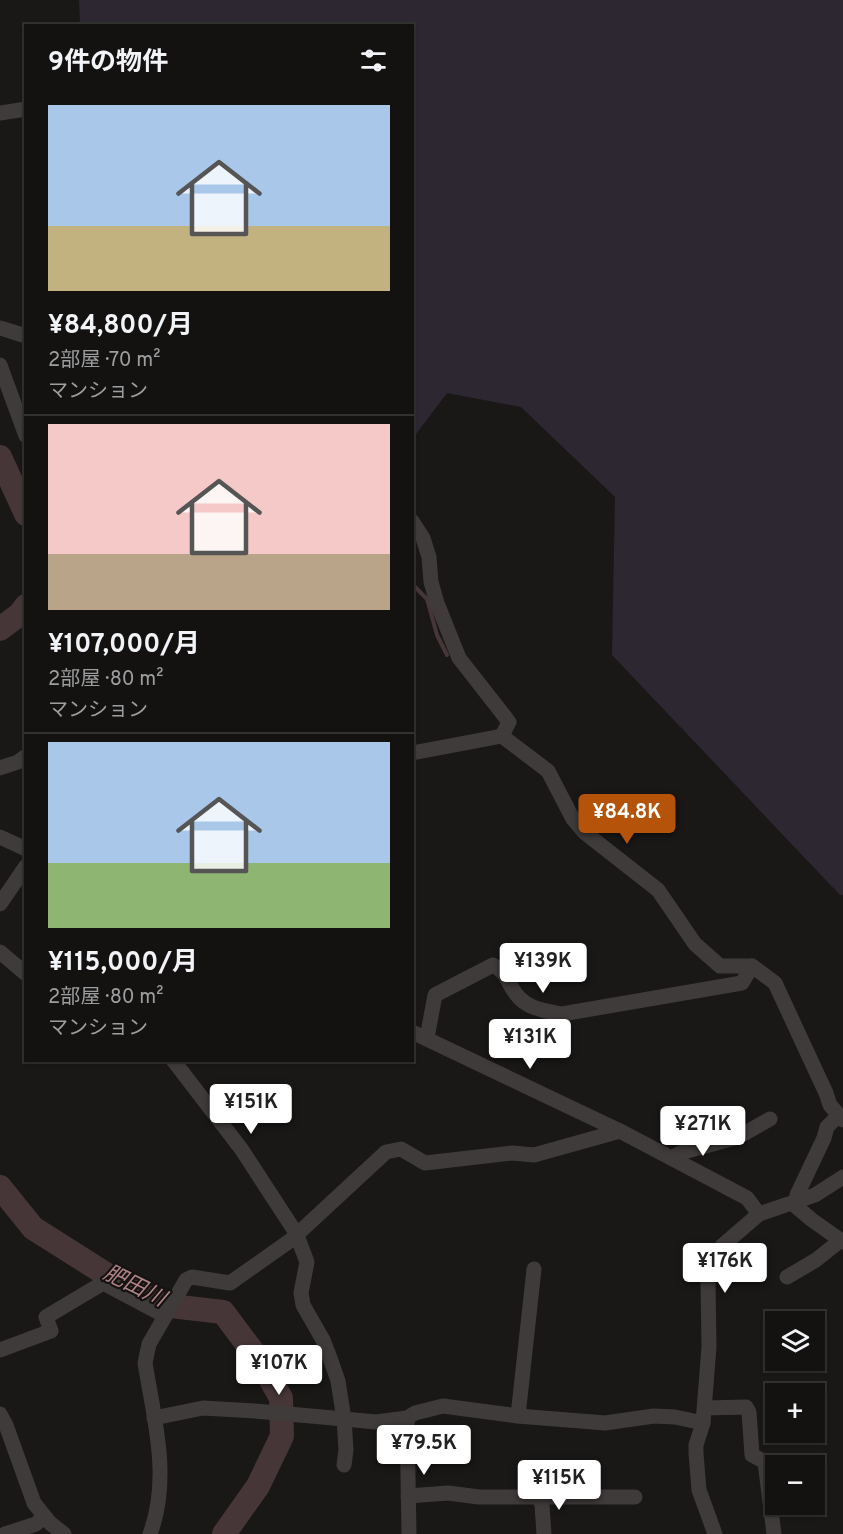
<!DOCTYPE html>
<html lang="ja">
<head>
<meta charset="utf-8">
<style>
  body { margin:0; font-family:Overpass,"Noto Sans JP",sans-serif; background:#1c1b1a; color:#f1f3f6; height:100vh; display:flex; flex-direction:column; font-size:22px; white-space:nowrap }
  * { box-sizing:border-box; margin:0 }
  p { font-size:20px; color:#9d9e9f }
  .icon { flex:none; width:33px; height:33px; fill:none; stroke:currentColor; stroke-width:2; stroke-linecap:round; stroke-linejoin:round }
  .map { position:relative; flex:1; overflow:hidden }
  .side { position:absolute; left:24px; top:24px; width:390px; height:1038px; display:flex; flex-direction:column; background:#131211; border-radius:0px; box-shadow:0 2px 4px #0004,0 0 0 2px #323231 }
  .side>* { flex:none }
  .tools { position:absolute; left:765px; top:1311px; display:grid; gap:12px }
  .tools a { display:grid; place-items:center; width:60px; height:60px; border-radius:0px; background:#131211; box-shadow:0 2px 4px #0004,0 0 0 2px #323231; font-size:30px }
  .price { position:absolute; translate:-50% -51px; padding:0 14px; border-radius:6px; background:#fff; color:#222; font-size:20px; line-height:39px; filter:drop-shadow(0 2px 3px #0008) }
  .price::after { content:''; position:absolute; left:50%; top:36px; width:18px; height:14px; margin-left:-9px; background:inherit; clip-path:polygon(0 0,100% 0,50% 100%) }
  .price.active { background:#b45309; color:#fff }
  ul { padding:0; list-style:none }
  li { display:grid; align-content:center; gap:12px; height:318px; padding:0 24px }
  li+li { border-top:2px solid #323231 }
  li span { display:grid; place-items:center; height:186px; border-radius:0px; color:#555 }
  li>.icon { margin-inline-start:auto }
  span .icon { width:108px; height:108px; fill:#fffc; stroke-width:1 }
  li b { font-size:26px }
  h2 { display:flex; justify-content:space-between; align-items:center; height:72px; padding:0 24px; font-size:26px }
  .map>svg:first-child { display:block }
  .green { fill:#2c2730 }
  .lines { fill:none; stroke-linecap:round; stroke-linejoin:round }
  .stream { stroke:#473638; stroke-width:4 }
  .river { stroke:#473638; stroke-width:24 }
  .minor { stroke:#3f3b3a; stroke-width:15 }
  .labels { text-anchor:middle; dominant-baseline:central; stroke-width:4.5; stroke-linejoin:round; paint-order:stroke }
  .water-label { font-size:22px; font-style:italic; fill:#b18387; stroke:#141312 }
</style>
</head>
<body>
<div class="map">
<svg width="843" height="1534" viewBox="0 0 843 1534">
  <rect width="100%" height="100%" fill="#191817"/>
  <!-- green -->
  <polygon class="green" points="79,0 843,0 843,895 840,895 612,655 615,497 521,407 447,393 413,438 412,26 80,25"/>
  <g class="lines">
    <!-- stream -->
    <polyline class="stream" points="412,584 427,599 437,635 447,655"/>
    <!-- river -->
    <g class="river">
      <polyline points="0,457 26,514"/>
      <polyline points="0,629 20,614 26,606"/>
      <polyline points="0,1187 33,1228 123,1285 162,1305 223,1312 262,1364 281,1398 282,1436 258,1486 224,1534"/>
    </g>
    <!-- minor -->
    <g class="minor">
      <polyline points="0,113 26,109"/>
      <polyline points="0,328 26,336"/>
      <polyline points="0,365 26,436"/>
      <polyline points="412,521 423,538 429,557 431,582 437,603 459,658 509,722 502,736"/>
      <polyline points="412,753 502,736 548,771 573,819 584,832 658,890 695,944 720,966 752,966 775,983 826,1093 830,1105 843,1120"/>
      <polyline points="0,768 18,762 26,756"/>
      <polyline points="0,837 26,849"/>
      <polyline points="0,904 26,866"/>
      <polyline points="0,952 26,974"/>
      <polyline points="412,1032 620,1131 747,1198 759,1214"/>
      <path d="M427 1038 435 995 493 965C508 973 506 981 516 994 527 1009 545 1011 562 1014L742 983 752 966"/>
      <polyline points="173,1060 242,1150 296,1233 307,1262 301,1293 303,1305 323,1340 330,1358 338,1381 344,1419 376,1422 407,1418 415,1413 443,1406 518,1416 605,1423 654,1416 675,1417 703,1423"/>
      <polyline points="671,1158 680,1153 738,1137 770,1119"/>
      <polyline points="798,1202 797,1195 824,1138 827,1127 838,1116"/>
      <polyline points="793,1204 812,1220 843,1242"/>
      <polyline points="787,1277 816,1260 841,1240"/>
      <polyline points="0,1350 51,1331 46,1317 103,1283 165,1316"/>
      <polyline points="705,1408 746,1407 749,1412 752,1455 765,1462 774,1534"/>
      <polyline points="0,1414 6,1425 34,1503 50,1523 64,1534"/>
      <polyline points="518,1416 534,1269"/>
      <polyline points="154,1418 203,1408 255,1411 344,1419 346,1450 344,1465"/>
      <polyline points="407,1418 409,1534"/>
      <polyline points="408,1496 448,1493 479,1497 635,1497"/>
      <polyline points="538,1496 542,1505 544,1534"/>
      <polyline points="5,1534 36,1524 44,1516"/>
      <path d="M150 1534C171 1478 154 1419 145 1363L149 1344 186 1280 192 1277 230 1283 291 1240 386 1152 401 1149 425 1163 512 1153 534 1155 620 1131"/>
      <polyline points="715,1534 699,1490 696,1453 696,1445 703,1423 709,1347 708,1283 710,1266 722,1246 759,1214 815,1195 843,1177"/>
    </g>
  </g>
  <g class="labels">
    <!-- water labels -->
    <g class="water-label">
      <text transform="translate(134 1287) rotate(26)">肥田川</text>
    </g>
  </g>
</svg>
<div class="tools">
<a><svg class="icon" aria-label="layers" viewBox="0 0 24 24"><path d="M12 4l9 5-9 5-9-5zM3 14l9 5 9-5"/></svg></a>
<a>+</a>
<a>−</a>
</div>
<b class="price active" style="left:627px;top:845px">¥84.8K</b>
<b class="price" style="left:543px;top:994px">¥139K</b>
<b class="price" style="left:530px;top:1070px">¥131K</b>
<b class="price" style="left:251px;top:1135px">¥151K</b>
<b class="price" style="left:703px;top:1157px">¥271K</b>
<b class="price" style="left:725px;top:1294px">¥176K</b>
<b class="price" style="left:279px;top:1396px">¥107K</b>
<b class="price" style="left:424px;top:1476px">¥79.5K</b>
<b class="price" style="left:559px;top:1511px">¥115K</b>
<section class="side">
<h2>9件の物件<svg class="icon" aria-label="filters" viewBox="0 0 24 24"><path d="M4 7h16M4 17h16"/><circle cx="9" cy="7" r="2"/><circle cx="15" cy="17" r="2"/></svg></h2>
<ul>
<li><span style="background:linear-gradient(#a9c7e8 65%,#c2b280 0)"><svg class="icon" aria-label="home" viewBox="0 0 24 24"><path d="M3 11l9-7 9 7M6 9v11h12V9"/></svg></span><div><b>¥84,800/月</b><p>2部屋 · 70 m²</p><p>マンション</p></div></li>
<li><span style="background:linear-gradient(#f6c9c9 70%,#b9a48a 0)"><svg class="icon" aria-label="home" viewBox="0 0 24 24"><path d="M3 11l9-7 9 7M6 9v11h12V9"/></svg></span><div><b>¥107,000/月</b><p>2部屋 · 80 m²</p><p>マンション</p></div></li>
<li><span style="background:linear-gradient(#a9c7e8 65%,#8fb573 0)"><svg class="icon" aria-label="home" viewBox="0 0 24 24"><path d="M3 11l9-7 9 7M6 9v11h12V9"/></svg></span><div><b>¥115,000/月</b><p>2部屋 · 80 m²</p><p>マンション</p></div></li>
</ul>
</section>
</div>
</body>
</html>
